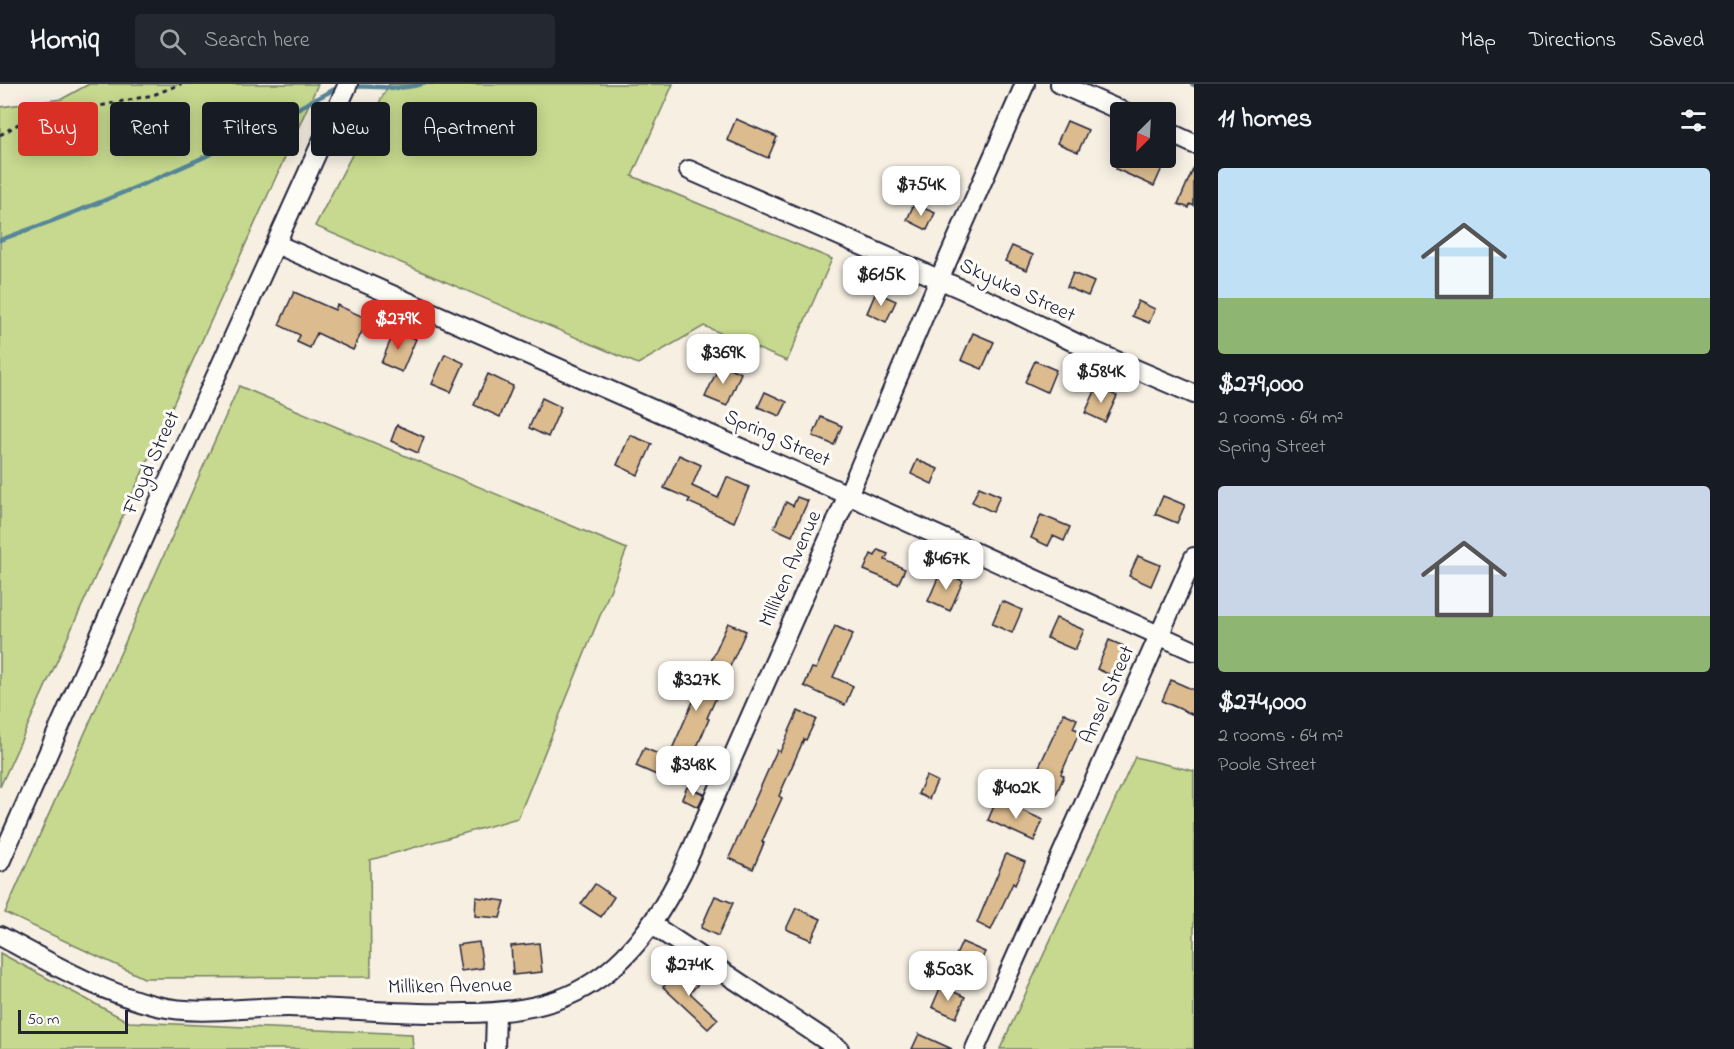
<!DOCTYPE html>
<html lang="en">
<head>
<meta charset="utf-8">
<style>
  body { margin:0; font-family:"Indie Flower",sans-serif; background:#242831; color:#f1f3f6; height:100vh; display:flex; flex-direction:column; font-size:22px; white-space:nowrap }
  * { box-sizing:border-box; margin:0 }
  p { font-size:20px; color:#9ea1a6 }
  .icon { flex:none; width:33px; height:33px; fill:none; stroke:currentColor; stroke-width:2; stroke-linecap:round; stroke-linejoin:round }
  .map { position:relative; flex:1; overflow:hidden }
  .drawer { display:flex; flex-direction:column; background:#171b24; width:540px }
  .drawer>* { flex:none }
  .guide { position:absolute; left:18px; top:18px; width:570px; height:54px; display:flex; gap:12px }
  .needle { width:39px; rotate:204deg }
  .fabs { position:absolute; left:1110px; top:18px; display:grid; gap:12px }
  .fabs a { display:grid; place-items:center; width:66px; height:66px; border-radius:6px; background:#171b24; box-shadow:0 3px 15px #0003; font-size:30px }
  .scale { position:absolute; left:18px; bottom:15px; width:110px; box-sizing:border-box; padding-left:6px; border:3px solid #22223b; border-top:0; font-size:16px; line-height:21px; white-space:nowrap; color:#22223b; -webkit-text-stroke:4px #fdfcf7; paint-order:stroke }
  .price { position:absolute; translate:-50% -51px; padding:0 14px; border-radius:12px; background:#fff; color:#222; font-size:20px; line-height:39px; filter:drop-shadow(0 2px 3px #0008) }
  .price::after { content:''; position:absolute; left:50%; top:36px; width:18px; height:14px; margin-left:-9px; background:inherit; clip-path:polygon(0 0,100% 0,50% 100%) }
  .price.active { background:#d93025; color:#fff }
  ul { padding:0; list-style:none }
  li { display:grid; align-content:center; gap:12px; height:318px; padding:0 24px }
  li span { display:grid; place-items:center; height:186px; border-radius:6px; color:#555 }
  li>.icon { margin-inline-start:auto }
  span .icon { width:108px; height:108px; fill:#fffc; stroke-width:1 }
  li b { font-size:26px }
  h2 { display:flex; justify-content:space-between; align-items:center; height:72px; padding:0 24px; font-size:26px }
  .pill { padding:0 21px; border-radius:6px; background:#171b24; box-shadow:0 3px 15px #0003; font-size:21px; line-height:54px }
  .pill.active { background:#d93025; color:#fff }
  header { display:flex; align-items:center; gap:36px; box-sizing:border-box; height:84px; padding:0 30px; background:#171b24; border-bottom:2px solid #363941 }
  header strong { font-size:28px }
  nav { display:flex; gap:33px; margin-inline-start:auto; font-size:21px }
  .search { width:420px; height:54px; background:#242831; display:flex; align-items:center; gap:15px; box-sizing:border-box; padding:0 21px; border-radius:6px; color:#9ea1a6; font-size:22px }
  main { display:flex; flex:1; min-height:0 }
  .map>svg:first-child { display:block }
  .green { fill:#c6d98e; stroke:#747e64; stroke-width:1.5 }
  .lines { fill:none; stroke-linecap:round; stroke-linejoin:round }
  .stream { stroke:#568698; stroke-width:4.5 }
  .building { fill:#dcbc8f; stroke:#22223b; stroke-width:1.5 }
  .minor-casing { stroke:#22223b; stroke-width:22 }
  .path { stroke:#22223b; stroke-width:3; stroke-dasharray:4.5 4.5; stroke-linecap:butt }
  .minor { stroke:#fdfcf7; stroke-width:18 }
  .labels { text-anchor:middle; dominant-baseline:central; stroke-width:6; stroke-linejoin:round; paint-order:stroke }
  .street-label { font-size:21px; fill:#22223b; stroke:#fdfcf7 }
</style>
</head>
<body>
<header>
<strong>Homiq</strong>
<div class="search"><svg class="icon" aria-label="search" viewBox="0 0 24 24"><circle cx="10" cy="10" r="6"/><path d="M15 15l6 6"/></svg>Search here</div>
<nav><a>Map</a><a>Directions</a><a>Saved</a></nav>
</header>
<main>
<div class="map">
<svg width="1194" height="965" viewBox="0 0 1194 965">
  <rect width="100%" height="100%" fill="#f6efe2"/>
  <filter id="ink" filterUnits="userSpaceOnUse"><feTurbulence type="fractalNoise" baseFrequency=".0167" numOctaves="2"/><feDisplacementMap in="SourceGraphic" scale="12" xChannelSelector="R" yChannelSelector="G"/><feConvolveMatrix kernelMatrix="1 2 1 2 8 2 1 2 1" color-interpolation-filters="sRGB"/></filter>
  <g filter="url(#ink)">
    <!-- green -->
    <g class="green">
      <polygon points="89,0 318,0 0,703 0,23 62,15"/>
      <polygon points="389,0 673,0 632,92 832,175 787,277 704,242 638,280 315,142"/>
      <polygon points="239,302 627,465 518,734 370,776 371,893 144,894 5,829"/>
      <polygon points="1135,673 1194,687 1194,965 1000,965"/>
      <polygon points="0,869 129,938 412,950 413,965 0,965"/>
    </g>
    <g class="lines">
      <!-- stream -->
      <g class="stream">
        <polyline points="1192,0 1194,1"/>
        <path d="M351 3C373 0 399 8 421 0"/>
        <path d="M0 156C68 132 135 105 200 75 246 53 290 28 335 5H339"/>
      </g>
    </g>
    <!-- building -->
    <g class="building">
      <polygon points="736,35 777,53 768,74 727,56"/>
      <polygon points="1067,37 1088,46 1078,68 1057,59"/>
      <polygon points="1121,74 1138,74 1162,84 1154,102 1116,85"/>
      <polygon points="1194,83 1194,122 1190,120 1189,124 1178,120"/>
      <polygon points="914,120 935,129 927,146 907,136"/>
      <polygon points="1012,162 1033,171 1027,186 1005,177"/>
      <polygon points="1073,189 1094,198 1088,212 1067,203"/>
      <polygon points="294,208 335,226 337,221 368,235 353,266 317,249 310,264 297,258 300,251 279,241"/>
      <polygon points="876,208 896,217 886,238 867,229"/>
      <polygon points="1138,217 1155,225 1149,239 1132,232"/>
      <polygon points="395,246 416,255 402,288 381,279"/>
      <polygon points="973,249 994,258 982,285 961,276"/>
      <polygon points="445,270 464,279 451,308 432,300"/>
      <polygon points="1035,277 1056,286 1047,308 1025,298"/>
      <polygon points="720,280 741,289 727,322 705,313"/>
      <polygon points="488,290 513,302 500,333 474,321"/>
      <polygon points="1097,303 1117,312 1105,338 1085,329"/>
      <polygon points="765,308 787,318 780,332 758,323"/>
      <polygon points="542,314 561,323 548,353 529,344"/>
      <polygon points="821,333 842,342 834,361 813,352"/>
      <polygon points="397,341 424,353 418,369 391,357"/>
      <polygon points="630,351 652,360 638,391 617,381"/>
      <polygon points="679,371 701,381 692,402 718,414 727,393 749,403 734,438 688,418 690,415 664,404"/>
      <polygon points="917,376 938,385 932,400 911,390"/>
      <polygon points="979,403 1000,412 993,428 972,418"/>
      <polygon points="1163,412 1185,421 1177,439 1155,430"/>
      <polygon points="797,413 808,417 792,452 774,444 786,418 793,422"/>
      <polygon points="1041,431 1070,443 1064,457 1053,452 1048,462 1031,454"/>
      <polygon points="878,466 888,470 885,476 905,485 898,500 864,486 871,470 875,472"/>
      <polygon points="1138,472 1160,481 1151,502 1129,492"/>
      <polygon points="941,487 963,497 950,527 928,517"/>
      <polygon points="1002,517 1022,526 1012,549 992,540"/>
      <polygon points="1056,534 1084,546 1075,566 1047,554"/>
      <polygon points="728,539 746,547 707,634 709,635 696,665 693,664 677,700 636,682 644,664 668,674"/>
      <polygon points="835,542 853,550 833,593 853,602 845,621 804,602 812,584 816,585"/>
      <polygon points="1109,556 1128,564 1115,593 1097,585"/>
      <polygon points="1171,596 1194,606 1194,631 1162,617"/>
      <polygon points="798,627 816,635 806,656 804,655 779,712 782,714 762,758 764,759 753,785 729,774 777,666 780,668"/>
      <polygon points="1064,629 1077,635 1073,644 1080,647 1061,690 1064,692 1055,713 1030,702"/>
      <polygon points="926,692 937,697 929,715 918,710"/>
      <polygon points="687,703 704,710 698,723 682,715"/>
      <polygon points="997,715 1043,736 1034,757 988,736"/>
      <polygon points="1006,770 1025,778 1015,801 1013,799 991,846 977,839"/>
      <polygon points="595,800 614,813 601,833 581,820"/>
      <polygon points="715,812 733,819 718,852 701,844"/>
      <polygon points="476,813 505,817 500,834 475,832"/>
      <polygon points="796,824 821,835 811,856 786,845"/>
      <polygon points="479,858 483,884 461,887 457,861"/>
      <polygon points="962,858 985,868 976,888 953,878"/>
      <polygon points="539,859 542,888 513,891 511,862"/>
      <polygon points="681,884 698,900 690,909 718,935 708,945 663,903"/>
      <polygon points="941,902 965,913 956,934 932,923"/>
      <polygon points="919,950 952,965 912,965"/>
    </g>
    <g class="lines">
      <defs>
        <g id="minor">
          <polyline points="1060,0 1124,28"/>
          <polyline points="1166,47 1194,60"/>
          <polyline points="689,86 998,221 1084,263 1194,310"/>
          <polyline points="276,160 848,411 1194,567"/>
          <polyline points="0,778 154,429 348,0"/>
          <polyline points="651,840 839,965"/>
          <path d="M0 852C51 879 100 908 157 922 200 932 245 923 288 923 347 924 406 931 465 929 503 929 542 925 576 908 626 883 657 837 682 788L848 411 939 196 1025 0"/>
          <polyline points="495,965 496,929"/>
          <polyline points="975,965 1194,473"/>
        </g>
      </defs>
      <!-- minor casing -->
      <use href="#minor" class="minor-casing"/>
      <!-- path -->
      <polyline class="path" points="0,51 37,29 85,25 153,11 181,0"/>
      <!-- minor -->
      <use href="#minor" class="minor"/>
    </g>
  </g>
  <g class="labels">
    <!-- street labels -->
    <g class="street-label">
      <text transform="translate(1017 207) rotate(25)">Skyuka Street</text>
      <text transform="translate(777 355) rotate(24)">Spring Street</text>
      <text transform="translate(152 379) rotate(-66)">Floyd Street</text>
      <text transform="translate(791 485) rotate(-66)">Milliken Avenue</text>
      <text transform="translate(1108 611) rotate(-66)">Ansel Street</text>
      <text transform="translate(450 903) rotate(-1)">Milliken Avenue</text>
    </g>
  </g>
</svg>
<div class="fabs">
<a><svg class="needle" viewBox="-14 -14 28 28"><path d="M0-13l5 13h-10z" fill="#e53935"/><path d="M0 13l5-13h-10z" fill="#9ea1a6"/></svg></a>
</div>
<div class="scale">50 m</div>
<b class="price" style="left:921px;top:133px">$754K</b>
<b class="price" style="left:881px;top:223px">$615K</b>
<b class="price active" style="left:398px;top:267px">$279K</b>
<b class="price" style="left:723px;top:301px">$369K</b>
<b class="price" style="left:1101px;top:320px">$584K</b>
<b class="price" style="left:946px;top:507px">$467K</b>
<b class="price" style="left:696px;top:628px">$327K</b>
<b class="price" style="left:693px;top:713px">$348K</b>
<b class="price" style="left:1016px;top:736px">$402K</b>
<b class="price" style="left:689px;top:913px">$274K</b>
<b class="price" style="left:948px;top:918px">$503K</b>
<div class="guide">
<a class="pill active">Buy</a>
<a class="pill">Rent</a>
<a class="pill">Filters</a>
<a class="pill">New</a>
<a class="pill">Apartment</a>
</div>
</div>
<section class="drawer">
<h2>11 homes<svg class="icon" aria-label="filters" viewBox="0 0 24 24"><path d="M4 7h16M4 17h16"/><circle cx="9" cy="7" r="2"/><circle cx="15" cy="17" r="2"/></svg></h2>
<ul>
<li><span style="background:linear-gradient(#bfe0f5 70%,#8fb573 0)"><svg class="icon" aria-label="home" viewBox="0 0 24 24"><path d="M3 11l9-7 9 7M6 9v11h12V9"/></svg></span><div><b>$279,000</b><p>2 rooms · 64 m²</p><p>Spring Street</p></div></li>
<li><span style="background:linear-gradient(#c9d6e8 70%,#8fb573 0)"><svg class="icon" aria-label="home" viewBox="0 0 24 24"><path d="M3 11l9-7 9 7M6 9v11h12V9"/></svg></span><div><b>$274,000</b><p>2 rooms · 64 m²</p><p>Poole Street</p></div></li>
</ul>
</section>
</main>
</body>
</html>
